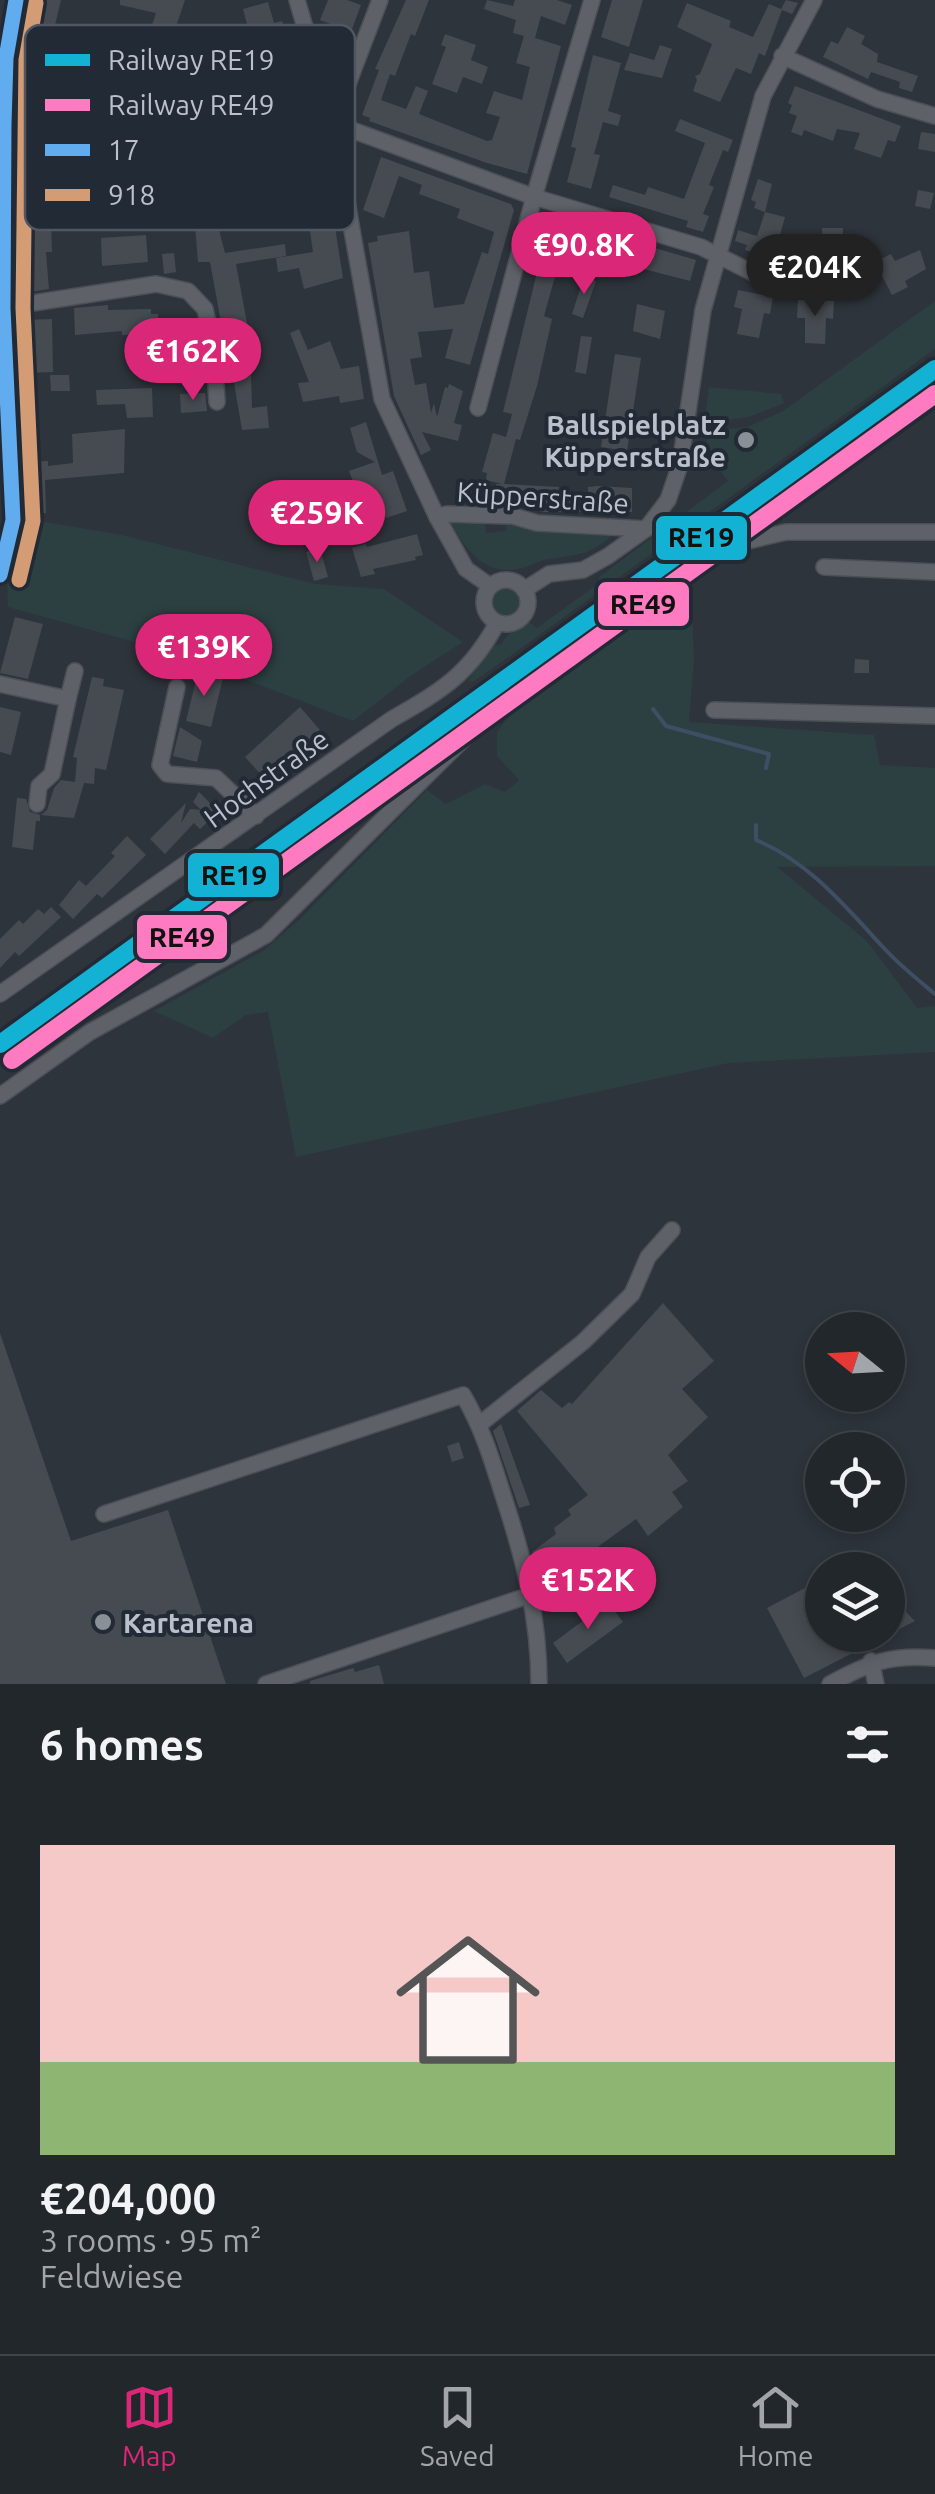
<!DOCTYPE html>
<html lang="en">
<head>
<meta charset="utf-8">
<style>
  body { margin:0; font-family:Ubuntu,sans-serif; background:#2e3338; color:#f1f3f6; height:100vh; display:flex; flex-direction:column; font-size:38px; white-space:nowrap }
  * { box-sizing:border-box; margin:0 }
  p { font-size:32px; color:#a2a5a9 }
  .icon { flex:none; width:55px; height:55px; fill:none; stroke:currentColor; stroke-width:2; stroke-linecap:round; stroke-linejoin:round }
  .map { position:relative; height:1684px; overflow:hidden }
  .sheet { display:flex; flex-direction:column; background:#22272c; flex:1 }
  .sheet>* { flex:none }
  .needle { width:65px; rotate:288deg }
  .tools { position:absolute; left:805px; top:1312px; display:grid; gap:20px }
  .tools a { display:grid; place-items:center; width:100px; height:100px; border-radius:50%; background:#22272c; box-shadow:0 5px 15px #0003,0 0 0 2px #3f4448; font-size:50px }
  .price { position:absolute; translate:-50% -85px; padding:0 22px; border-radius:35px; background:#db2777; color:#fff; font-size:32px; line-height:65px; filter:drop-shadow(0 2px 5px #0008) }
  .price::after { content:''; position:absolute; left:50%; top:60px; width:30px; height:22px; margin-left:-15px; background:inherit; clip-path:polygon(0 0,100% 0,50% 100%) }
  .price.current { background:#222; color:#fff }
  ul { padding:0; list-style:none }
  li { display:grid; align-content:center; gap:20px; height:530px; padding:0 40px }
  li span { display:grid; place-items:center; height:310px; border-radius:0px; color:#555 }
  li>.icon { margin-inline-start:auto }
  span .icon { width:180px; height:180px; fill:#fffc; stroke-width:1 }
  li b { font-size:42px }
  h2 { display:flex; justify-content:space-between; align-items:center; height:120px; padding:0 40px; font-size:42px }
  .tab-bar { display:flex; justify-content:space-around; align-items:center; height:140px; border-top:2px solid #3f4448; background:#22272c; font-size:28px; color:#a2a5a9 }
  .tab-bar a { display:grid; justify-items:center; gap:5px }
  .tab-bar .current { color:#db2777 }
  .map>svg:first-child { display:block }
  .green { fill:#2c3f41 }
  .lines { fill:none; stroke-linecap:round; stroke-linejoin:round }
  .stream { stroke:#3e4f64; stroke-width:4 }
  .building { fill:#464b51 }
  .minor-casing { stroke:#4c5056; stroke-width:18 }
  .minor { stroke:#5e6268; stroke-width:15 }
  .bus-1-casing { stroke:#222a36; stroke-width:22 }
  .bus-2-casing { stroke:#222a36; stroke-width:22 }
  .bus-1 { stroke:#60acee; stroke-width:15 }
  .bus-2 { stroke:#d39c74; stroke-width:15 }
  .rail-1-casing { stroke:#222a36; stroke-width:25 }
  .rail-2-casing { stroke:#222a36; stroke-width:25 }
  .rail-1 { stroke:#13b2d5; stroke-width:18 }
  .rail-2 { stroke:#fe7ac1; stroke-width:18 }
  .poi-dot { fill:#899098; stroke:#222a36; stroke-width:4 }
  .labels { text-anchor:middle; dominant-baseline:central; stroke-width:8; stroke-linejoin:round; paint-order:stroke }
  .poi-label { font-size:28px; font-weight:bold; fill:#bac1ca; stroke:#222a36; text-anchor:end }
  .street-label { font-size:28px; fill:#bac1ca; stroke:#222a36 }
  .key { fill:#222a36; stroke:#505762; stroke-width:2.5 }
  .key-label { font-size:28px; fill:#bac1ca }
  .line-badge { stroke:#222a36; stroke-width:4 }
  .pale-badge-label { font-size:28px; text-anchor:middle; font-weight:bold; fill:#111 }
</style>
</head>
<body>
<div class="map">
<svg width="935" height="1684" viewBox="0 0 935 1684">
  <rect width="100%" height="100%" fill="#2e343b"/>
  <!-- green -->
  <g class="green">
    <polygon points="935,301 935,349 520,649 473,682 468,680 494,645 500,645 508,635 529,622 537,628 599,583 599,577 728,481 704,449 709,431 747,427 783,411"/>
    <polygon points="935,374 935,400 929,401 770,517 735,534 503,695 494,692"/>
    <polygon points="709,387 781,394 784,403 749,417 704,423"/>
    <polygon points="22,518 122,535 315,584 384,589 463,642 412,675 353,721 182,655 8,607 7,577"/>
    <path d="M462 519 485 520 486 533 506 531 507 520 615 534C586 556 583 554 549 559 540 560 534 564 526 567 488 579 467 553 451 523Z"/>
    <polygon points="691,581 694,660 689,722 874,735 880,765 935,768 935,866 777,867 867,941 917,1008 935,1006 935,1052 729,1063 296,1157 268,1012 246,1015 213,1038 154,1011 263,951 300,919 427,790 446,804 485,784 505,792 519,780 497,756 497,732 528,691"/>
    <circle cx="505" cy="602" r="16"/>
  </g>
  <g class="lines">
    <!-- stream -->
    <g class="stream">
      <polyline points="653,709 666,726 769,754 766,768"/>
      <path d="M756 825V840C809 862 844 905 882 946 898 964 917 979 935 994"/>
    </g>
  </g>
  <!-- building -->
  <g class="building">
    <polygon points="39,0 61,0 51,42 65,43 60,87 88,87 91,61 103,62 100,87 204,87 204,64 140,57 140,45 145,45 156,13 120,5 120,0 185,0 169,47 204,51 204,47 215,47 215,86 243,86 232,53 249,55 260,90 281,84 272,56 267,58 258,29 249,32 243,9 268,2 274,23 282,21 289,43 292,42 308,96 265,110 27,109 27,84 22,84 22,70 19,69 21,52 23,34 29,35"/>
    <polygon points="328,0 347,0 361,5 351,32 320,20"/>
    <polygon points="406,0 429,0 415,36 411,34 395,76 390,74 381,100 406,109 416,86 428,91 419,114 487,141 492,140 500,117 486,113 494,91 522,100 530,67 516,63 524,36 513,33 516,20 484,9 487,0 513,6 515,0 557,0 572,5 565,25 541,16 535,38 561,46 527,174 487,163 369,121 370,118 362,115 379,70 375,69"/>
    <polygon points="612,0 643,0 629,47 601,37"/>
    <polygon points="786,0 798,3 792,14 782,10 765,56 759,53 751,74 736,68 720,102 693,91 697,80 695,76 700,74 712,44 677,27 687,3 731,21 729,27 753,37 769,4 781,9"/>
    <polygon points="847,27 865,36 861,44 878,54 877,62 918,76 912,92 899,88 900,82 871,72 868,79 823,57 831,41 838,44"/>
    <polygon points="445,34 476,45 471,60 488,67 482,84 463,77 457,93 432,84 446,47 441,45"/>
    <polygon points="660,45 672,49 662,78 624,70 630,53 654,60"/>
    <polygon points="593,55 621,63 608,111 621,115 618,126 603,122 594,154 600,155 591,189 567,182 576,148 571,147"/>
    <polygon points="795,86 901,126 895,142 888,140 881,158 854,149 860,133 837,129 833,141 804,130 802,136 791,132 797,116 789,113 792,105 788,103"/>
    <polygon points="680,119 733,140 728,152 723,150 709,185 714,187 703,214 709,216 703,232 686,227 688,221 609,197 613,185 645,195 648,187 684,199 705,143 675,131"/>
    <polygon points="921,132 935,134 935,152 918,149"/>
    <polygon points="22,139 317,139 322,143 343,278 304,289 299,268 278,272 276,258 313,252 306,204 272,207 271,195 304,193 299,167 224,164 224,185 217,185 220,234 225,253 285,244 286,256 236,264 250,339 252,408 267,406 269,428 242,430 234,383 228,383 227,355 210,262 198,262 192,188 180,188 179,161 151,162 151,180 119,181 119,189 108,189 108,185 67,186 67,210 62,211 63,222 51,223 52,252 46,252 49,289 16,294 15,191 17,144"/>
    <polygon points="381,157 511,204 514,210 470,365 445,358 453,329 418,332 422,357 410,359 415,385 426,383 431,413 434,403 437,417 445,387 448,388 449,384 463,391 454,423 462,425 458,441 422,432 431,450 421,455 394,396 368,243 378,241 377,236 409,231 414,273 429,271 434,308 464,304 482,252 488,254 494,232 457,218 460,209 419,194 422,185 399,176 384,218 363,210"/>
    <polygon points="758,179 772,184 765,212 785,217 778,242 785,244 780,261 745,250 747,245 735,241 738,230 757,236 765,212 754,208 756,202 751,200"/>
    <polygon points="918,190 934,193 930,209 915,206"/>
    <polygon points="822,228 843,228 843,247 850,247 850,265 814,264 814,246 822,247"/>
    <polygon points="547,231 603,247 607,234 696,260 690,281 563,248 544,316 552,319 537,386 520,440 516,439 504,484 559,487 558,499 588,499 588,487 598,486 632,488 632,512 539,512 539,506 530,506 530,502 496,502 496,484 502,484 486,480 487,473 482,472 493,433 506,437 512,414 503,412"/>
    <polygon points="146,235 148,262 102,266 101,238"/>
    <polygon points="920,250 926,269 905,281 908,287 892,295 875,262 891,254 895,261"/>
    <polygon points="174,253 176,272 164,274 162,254"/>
    <polygon points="584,277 596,281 583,318 572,314"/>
    <polygon points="738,290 773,297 770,314 764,313 759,338 737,334 742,309 734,307"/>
    <polygon points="798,300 834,301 833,319 826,318 825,344 805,343 805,318 797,318"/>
    <polygon points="637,304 665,311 660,339 633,331"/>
    <polygon points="108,305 108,310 151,309 151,314 158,314 158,328 169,320 195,322 202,347 166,349 165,334 122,335 122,331 75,335 74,308"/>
    <polygon points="52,319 53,372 26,373 24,320"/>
    <polygon points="299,329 308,350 330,341 341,369 359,366 364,399 340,403 339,396 303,402 298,383 309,382 290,333"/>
    <polygon points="581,336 592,337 586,374 575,372"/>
    <polygon points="615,354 641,358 627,451 601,447"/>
    <polygon points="50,375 69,375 70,391 51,391"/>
    <polygon points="152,388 153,417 127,418 125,404 97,405 96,390"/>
    <polygon points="205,393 207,411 181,413 180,394"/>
    <polygon points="366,422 382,475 393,471 407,511 386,518 375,488 358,494 349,471 375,462 357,452 350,428"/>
    <polygon points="125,429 124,473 45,480 46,513 25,514 24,462 48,461 48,466 73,463 72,434"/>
    <polygon points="417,534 423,555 415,557 416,560 373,569 375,574 361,577 352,548 366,544 367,547"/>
    <polygon points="320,548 328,577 314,581 306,552"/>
    <polygon points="15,617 43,624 28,679 0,673"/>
    <polygon points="855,659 869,660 869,673 854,673"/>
    <polygon points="198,672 223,678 211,727 186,721"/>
    <polygon points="92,677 104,679 103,686 124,690 106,770 95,768 94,784 84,783 74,818 40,815 40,821 36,821 33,850 12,847 17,798 26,799 30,812 41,815 47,810 54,788 61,780 75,782 77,758 73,757"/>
    <polygon points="0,707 21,712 11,755 0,752"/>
    <polygon points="300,707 320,730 265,779 245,757"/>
    <polygon points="180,727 202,741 197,762 173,756"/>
    <polygon points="199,792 219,812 200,829 194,823 165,854 150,839 186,803 181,823 190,809 201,810 193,802"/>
    <polygon points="127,836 146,855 102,898 97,894 73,919 59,905 79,880 86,886 115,856 111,853"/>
    <polygon points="51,907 61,917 19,956 15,952 0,968 0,939 19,920 23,924 38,909 44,914"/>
    <polygon points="663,1303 714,1361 682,1389 708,1417 668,1455 688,1481 672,1492 683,1507 648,1536 636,1519 543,1587 532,1552 556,1534 554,1528 571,1515 568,1510 588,1495 517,1411 541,1390 562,1408 569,1402 572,1404"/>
    <polygon points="0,1333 71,1541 168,1510 226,1684 0,1684"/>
    <polygon points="501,1424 530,1505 519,1508 493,1431"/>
    <polygon points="459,1442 464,1458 452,1462 447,1446"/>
    <polygon points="822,1579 822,1635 888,1635 888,1594 915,1621 804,1678 767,1608"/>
    <polygon points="608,1602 623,1622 567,1663 553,1643"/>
    <polygon points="379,1665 384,1684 310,1684 310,1681 353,1668 355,1672"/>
  </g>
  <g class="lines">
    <defs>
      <g id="minor">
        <polyline points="297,0 333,123 382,399 437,517 466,569 490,586"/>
        <polyline points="782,56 877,99 935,116"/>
        <polyline points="333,123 380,0"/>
        <polyline points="4,124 333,123 534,197 701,247 759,276 804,284 862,286"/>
        <polyline points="0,308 156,284 188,291 205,309 214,351 217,402"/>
        <polyline points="478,408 534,197 592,0"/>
        <polyline points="437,517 447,514 513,516 537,523 646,529"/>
        <polyline points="824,567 935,572"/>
        <polyline points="0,575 13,520 3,308 4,124 6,58 16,0"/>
        <circle cx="506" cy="602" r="22"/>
        <polyline points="524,590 549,574 583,570 608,556 646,529 668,500 680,465 703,310 763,96 814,0"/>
        <polyline points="0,684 68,699 52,774 39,786 37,804"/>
        <polyline points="177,687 160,765 167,774 216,778 256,816"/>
        <polyline points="68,699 75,671"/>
        <polyline points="714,710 935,716"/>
        <path d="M0 994 392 719C441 691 470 674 497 623"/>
        <polyline points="0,1096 90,1032 266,935 496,707 706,562 739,543 786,532 935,532"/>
        <polyline points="480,1424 583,1342 632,1294 648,1257 672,1230"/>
        <path d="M104 1514 463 1395C482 1427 492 1460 503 1495 524 1559 539 1617 539 1684"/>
        <polyline points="871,1661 876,1684"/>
        <polyline points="266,1684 533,1594"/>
        <path d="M830 1684C868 1663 890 1654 935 1658"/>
      </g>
    </defs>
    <!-- minor casing -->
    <use href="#minor" class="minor-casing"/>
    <!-- minor -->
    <use href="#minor" class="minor"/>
    <defs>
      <polyline id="bus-1" points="0,575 13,520 3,308 4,124 6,58 16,0"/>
      <polyline id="bus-2" points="19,580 33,521 23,308 26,60 36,3"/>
    </defs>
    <!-- bus-1 casing -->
    <use href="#bus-1" class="bus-1-casing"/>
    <!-- bus-2 casing -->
    <use href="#bus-2" class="bus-2-casing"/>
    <!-- bus-1 -->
    <use href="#bus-1" class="bus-1"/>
    <!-- bus-2 -->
    <use href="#bus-2" class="bus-2"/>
    <defs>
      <polyline id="rail-1" points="0,1044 935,369"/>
      <polyline id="rail-2" points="12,1060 935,394"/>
    </defs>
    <!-- rail-1 casing -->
    <use href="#rail-1" class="rail-1-casing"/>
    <!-- rail-2 casing -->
    <use href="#rail-2" class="rail-2-casing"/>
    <!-- rail-1 -->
    <use href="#rail-1" class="rail-1"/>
    <!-- rail-2 -->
    <use href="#rail-2" class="rail-2"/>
  </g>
  <!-- markers -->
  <g class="poi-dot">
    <circle cx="746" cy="440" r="10"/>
    <circle cx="103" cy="1622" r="10"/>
  </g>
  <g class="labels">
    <!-- poi labels -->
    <g class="poi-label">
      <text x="726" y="424">Ballspielplatz<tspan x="726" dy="32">Küpperstraße</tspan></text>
      <text x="123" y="1622" text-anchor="start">Kartarena</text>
    </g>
    <!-- street labels -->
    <g class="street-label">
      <text transform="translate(543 497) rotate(4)">Küpperstraße</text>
      <text transform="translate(266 778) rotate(-36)">Hochstraße</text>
    </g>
  </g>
  <!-- legend -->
  <rect x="25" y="25" width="330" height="205" rx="15" class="key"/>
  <rect x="45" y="54" width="45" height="12" fill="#13b2d5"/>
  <rect x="45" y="99" width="45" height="12" fill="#fe7ac1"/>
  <rect x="45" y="144" width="45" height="12" fill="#60acee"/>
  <rect x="45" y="189" width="45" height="12" fill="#d39c74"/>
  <g class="key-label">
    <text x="108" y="70">Railway RE19</text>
    <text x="108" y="115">Railway RE49</text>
    <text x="108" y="160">17</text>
    <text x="108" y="205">918</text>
  </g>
  <g class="line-badge">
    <rect x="654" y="514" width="95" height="48" rx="10" fill="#13b2d5"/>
    <rect x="596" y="580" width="95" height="48" rx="10" fill="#fe7ac1"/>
    <rect x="186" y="851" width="95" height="48" rx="10" fill="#13b2d5"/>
    <rect x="135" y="913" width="94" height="48" rx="10" fill="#fe7ac1"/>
  </g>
  <g class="pale-badge-label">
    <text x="701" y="547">RE19</text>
    <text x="643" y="614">RE49</text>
    <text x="234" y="885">RE19</text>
    <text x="182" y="947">RE49</text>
  </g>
</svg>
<div class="tools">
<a><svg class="needle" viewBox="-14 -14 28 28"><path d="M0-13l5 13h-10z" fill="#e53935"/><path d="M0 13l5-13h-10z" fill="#a2a5a9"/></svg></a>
<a><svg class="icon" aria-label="locate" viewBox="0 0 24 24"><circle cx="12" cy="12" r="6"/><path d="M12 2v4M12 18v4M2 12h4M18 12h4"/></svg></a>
<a><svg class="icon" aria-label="layers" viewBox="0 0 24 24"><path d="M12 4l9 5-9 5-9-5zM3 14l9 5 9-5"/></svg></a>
</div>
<b class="price" style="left:584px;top:297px">€90.8K</b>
<b class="price current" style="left:815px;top:319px">€204K</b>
<b class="price" style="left:193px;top:403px">€162K</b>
<b class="price" style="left:317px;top:565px">€259K</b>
<b class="price" style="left:204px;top:699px">€139K</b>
<b class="price" style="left:588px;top:1632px">€152K</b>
</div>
<section class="sheet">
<h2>6 homes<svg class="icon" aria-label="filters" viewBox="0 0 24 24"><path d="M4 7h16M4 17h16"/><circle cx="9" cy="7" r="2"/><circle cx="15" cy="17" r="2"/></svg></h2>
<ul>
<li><span style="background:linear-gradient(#f6c9c9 70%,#8fb573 0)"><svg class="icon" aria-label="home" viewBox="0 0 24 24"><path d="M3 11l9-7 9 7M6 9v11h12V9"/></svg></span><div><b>€204,000</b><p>3 rooms · 95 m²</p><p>Feldwiese</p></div></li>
</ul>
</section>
<nav class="tab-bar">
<a class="current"><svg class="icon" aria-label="map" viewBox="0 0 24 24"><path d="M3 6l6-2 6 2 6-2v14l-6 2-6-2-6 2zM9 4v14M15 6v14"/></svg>Map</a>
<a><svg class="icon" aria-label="saved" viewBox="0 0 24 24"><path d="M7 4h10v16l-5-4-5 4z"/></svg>Saved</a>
<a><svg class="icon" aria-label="home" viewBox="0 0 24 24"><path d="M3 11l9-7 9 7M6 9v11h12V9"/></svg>Home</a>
</nav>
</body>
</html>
